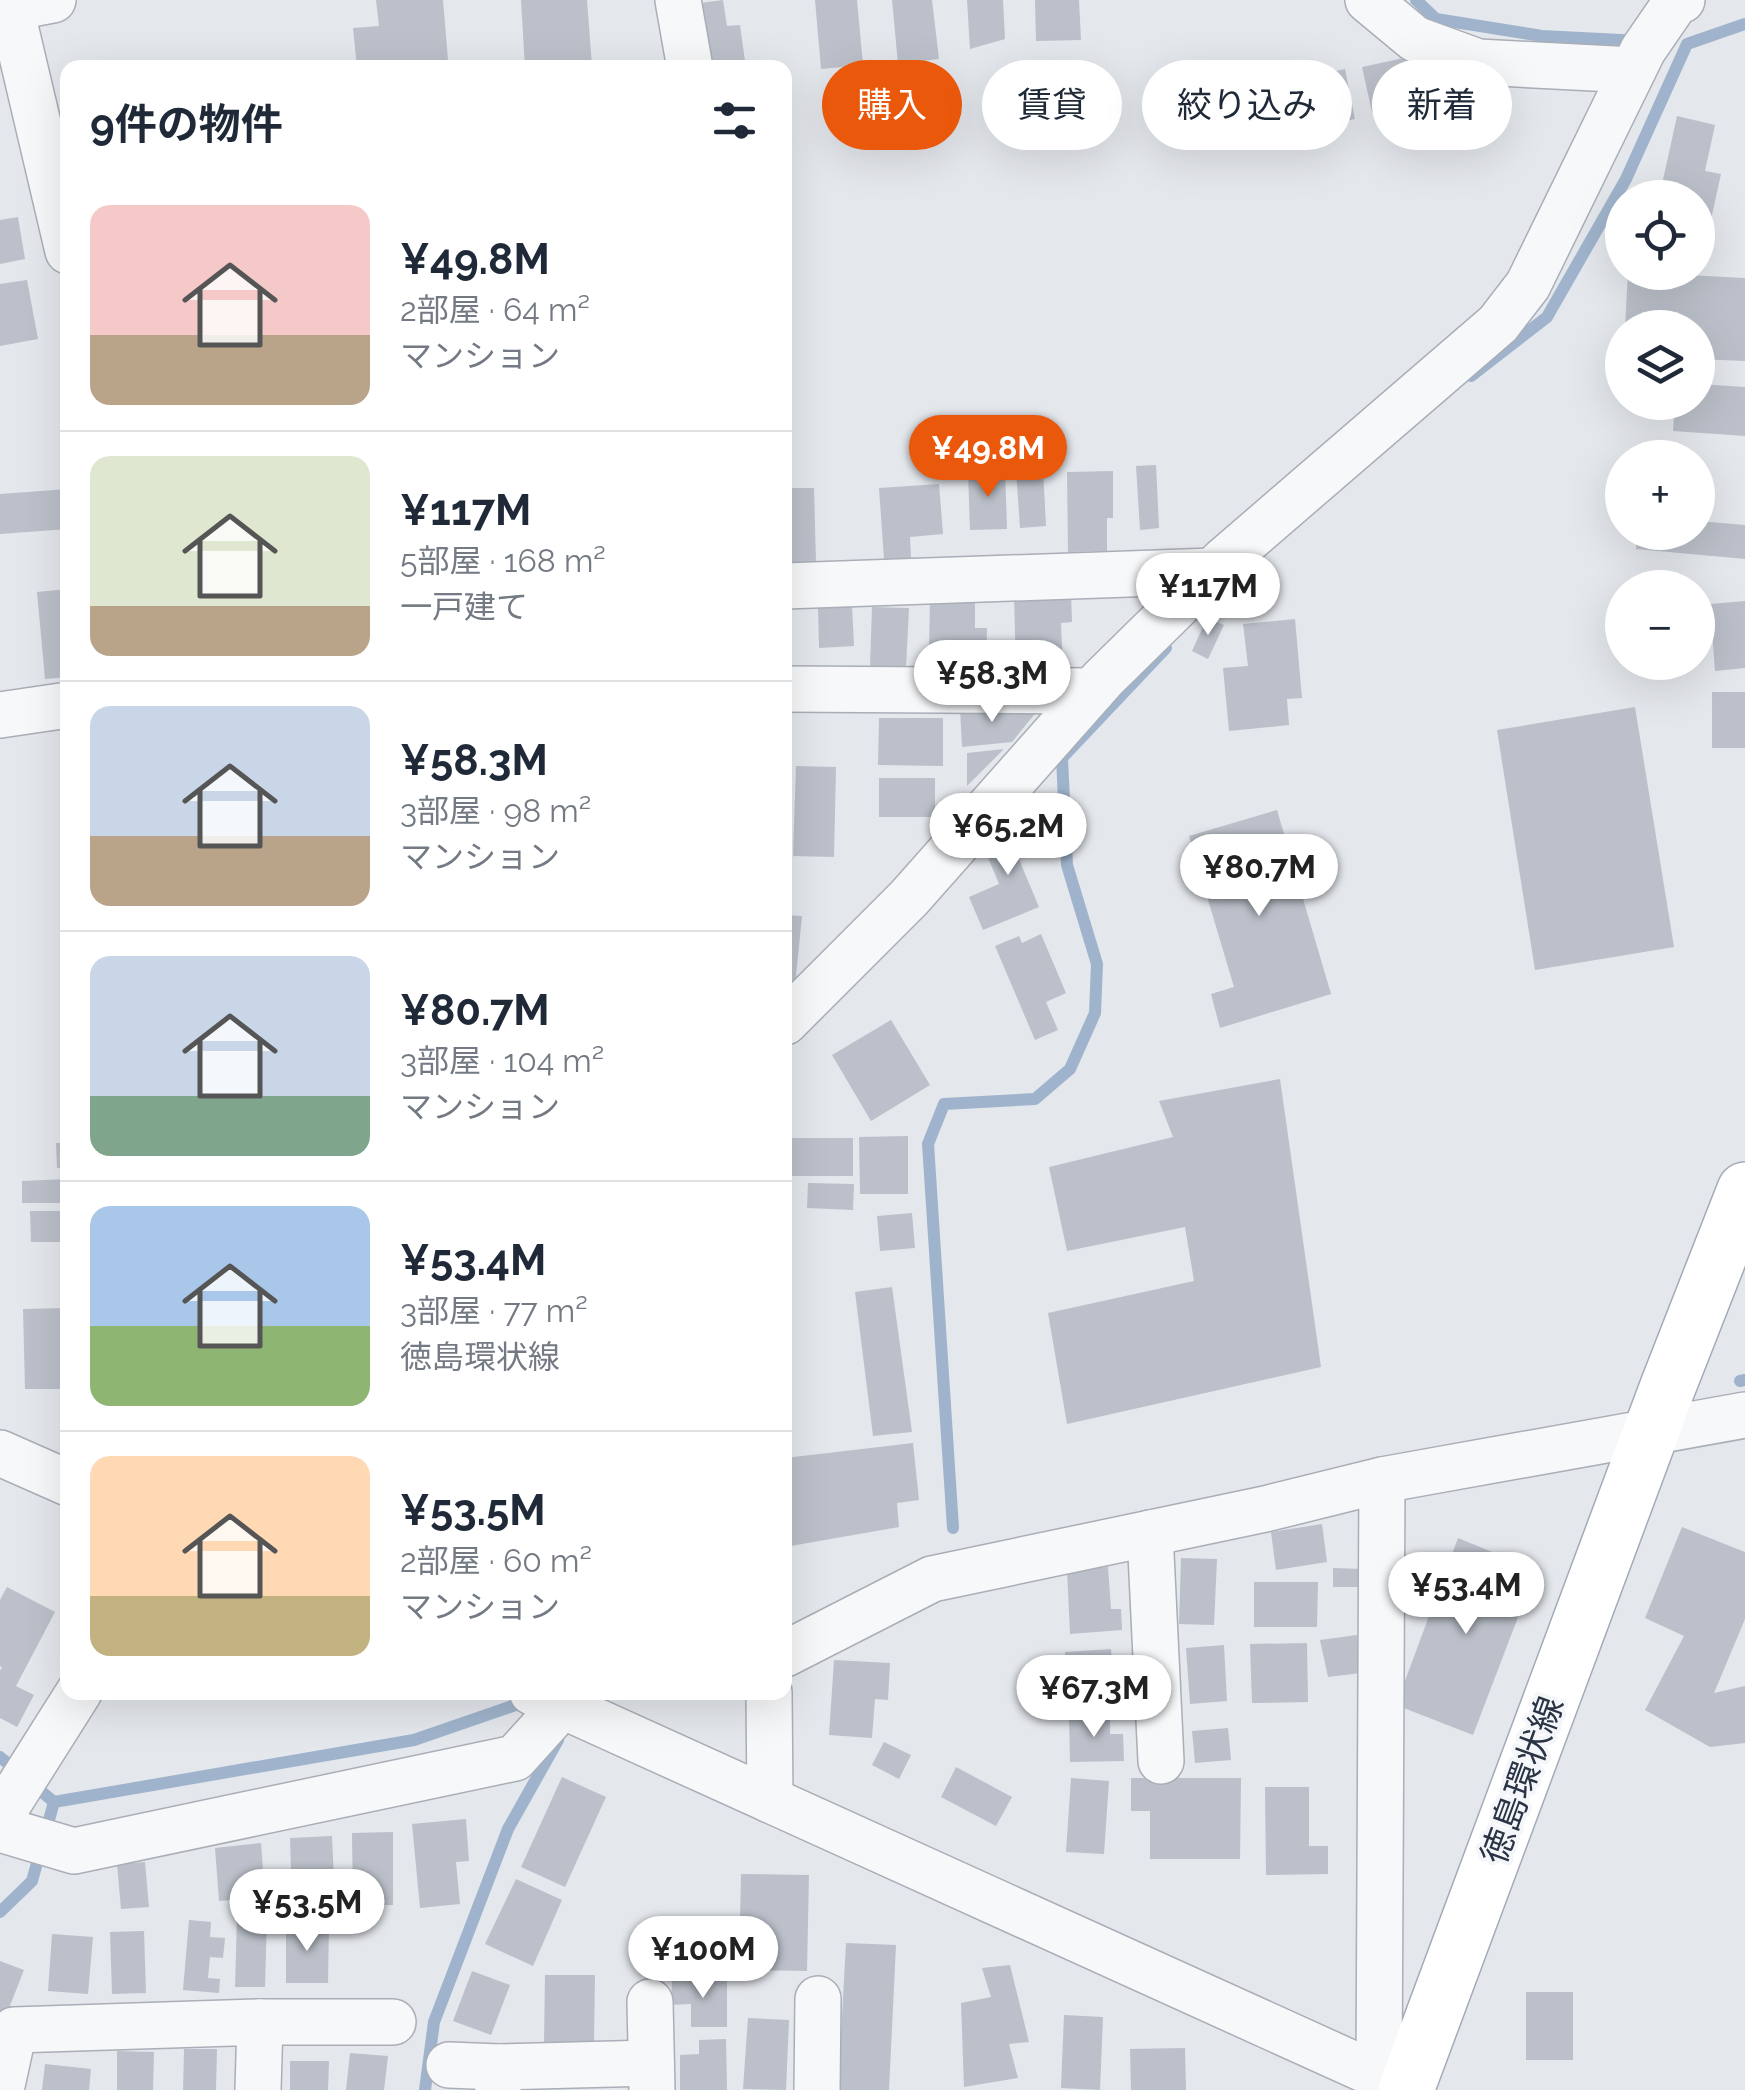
<!DOCTYPE html>
<html lang="ja">
<head>
<meta charset="utf-8">
<style>
  body { margin:0; font-family:Raleway,"Noto Sans JP",sans-serif; background:#f2f2f3; color:#1f2937; height:100vh; display:flex; flex-direction:column; font-size:38px; white-space:nowrap }
  * { box-sizing:border-box; margin:0 }
  p { font-size:32px; color:#747a83 }
  .icon { flex:none; width:55px; height:55px; fill:none; stroke:currentColor; stroke-width:2; stroke-linecap:round; stroke-linejoin:round }
  .map { position:relative; flex:1; overflow:hidden }
  .details { position:absolute; left:60px; top:60px; width:732px; height:1640px; display:flex; flex-direction:column; background:#fff; border-radius:20px; box-shadow:0 10px 40px #0002 }
  .details>* { flex:none }
  .banner { position:absolute; left:822px; top:60px; width:772px; height:90px; display:flex; gap:20px }
  .buttons { position:absolute; left:1605px; top:180px; display:grid; gap:20px }
  .buttons a { display:grid; place-items:center; width:110px; height:110px; border-radius:50%; background:#fff; box-shadow:0 10px 40px #0002; font-size:50px }
  .price { position:absolute; translate:-50% -85px; padding:0 22px; border-radius:35px; background:#fff; color:#222; font-size:32px; line-height:65px; filter:drop-shadow(0 2px 5px #0008) }
  .price::after { content:''; position:absolute; left:50%; top:60px; width:30px; height:22px; margin-left:-15px; background:inherit; clip-path:polygon(0 0,100% 0,50% 100%) }
  .price.on { background:#ea580c; color:#fff }
  ul { padding:0; list-style:none }
  li { display:flex; align-items:center; gap:30px; height:250px; padding:0 30px }
  li+li { border-top:2px solid #e0e1e3 }
  li span { display:grid; place-items:center; flex:none; width:280px; height:200px; border-radius:20px; color:#555 }
  li>.icon { margin-inline-start:auto }
  span .icon { width:120px; height:120px; fill:#fffc; stroke-width:1 }
  li b { font-size:42px }
  h2 { display:flex; justify-content:space-between; align-items:center; height:120px; padding:0 30px; font-size:42px }
  .tag { padding:0 35px; border-radius:45px; background:#fff; box-shadow:0 10px 40px #0002; font-size:35px; line-height:90px }
  .tag.on { background:#ea580c; color:#fff }
  .map>svg:first-child { display:block }
  .lines { fill:none; stroke-linecap:round; stroke-linejoin:round }
  .stream { stroke:#9fb4cc; stroke-width:12 }
  .building { fill:#bbc0ca }
  .minor-casing { stroke:#a9aeb7; stroke-width:48 }
  .major-casing { stroke:#a3abb8; stroke-width:58 }
  .minor { stroke:#f7f8fa; stroke-width:45 }
  .major { stroke:#fff; stroke-width:55 }
  .labels { text-anchor:middle; dominant-baseline:central; stroke-width:8; stroke-linejoin:round; paint-order:stroke }
  .street-label { font-size:35px; fill:#2b3445; stroke:#f4f6f9 }
</style>
</head>
<body>
<div class="map">
<svg width="1745" height="2090" viewBox="0 0 1745 2090">
  <rect width="100%" height="100%" fill="#e4e7ec"/>
  <g class="lines">
    <!-- stream -->
    <g class="stream">
      <polyline points="1416,0 1436,19 1542,36 1640,41"/>
      <polyline points="1471,376 1547,317 1626,179 1687,44 1745,24"/>
      <polyline points="1740,1381 1745,1380"/>
      <polyline points="953,1528 928,1144 944,1104 1035,1099 1070,1069 1095,1013 1097,964 1067,865 1062,758 1166,648"/>
      <polyline points="0,1757 54,1802"/>
      <polyline points="0,1912 32,1881 54,1802 414,1740 527,1701"/>
      <polyline points="425,2090 434,2022 508,1829 558,1740"/>
    </g>
  </g>
  <!-- building -->
  <g class="building">
    <polygon points="376,0 443,0 448,60 357,68 353,28 379,26"/>
    <polygon points="521,0 587,0 592,66 525,68"/>
    <polygon points="723,0 727,26 740,25 746,68 702,68 693,4"/>
    <polygon points="815,0 857,0 863,65 821,69"/>
    <polygon points="892,0 932,0 939,59 898,64"/>
    <polygon points="967,0 1003,0 1005,39 970,49"/>
    <polygon points="1035,0 1079,0 1081,40 1036,41"/>
    <polygon points="1404,58 1414,102 1372,112 1362,67"/>
    <polygon points="1345,69 1355,119 1329,124 1318,75"/>
    <polygon points="1677,116 1715,125 1705,171 1721,174 1706,242 1698,240 1698,198 1659,198"/>
    <polygon points="18,217 25,259 0,264 0,220"/>
    <polygon points="1628,272 1745,278 1745,361 1698,359 1698,328 1625,328"/>
    <polygon points="27,280 38,339 0,346 0,284"/>
    <polygon points="1698,384 1745,387 1745,436 1673,431 1675,402 1698,402"/>
    <polygon points="1156,465 1159,528 1140,530 1136,466"/>
    <polygon points="1043,469 1046,526 1020,528 1016,470"/>
    <polygon points="1005,470 1007,529 970,530 968,471"/>
    <polygon points="1113,471 1113,518 1107,518 1107,551 1068,552 1067,472"/>
    <polygon points="939,484 943,534 910,537 911,558 884,559 879,488"/>
    <polygon points="785,488 814,488 816,564 785,565"/>
    <polygon points="68,489 68,529 0,534 0,494"/>
    <polygon points="1698,521 1745,525 1745,559 1636,549 1637,532 1698,532"/>
    <polygon points="68,589 68,677 45,679 37,592"/>
    <polygon points="1071,593 1072,622 1061,623 1063,670 1016,671 1014,596"/>
    <polygon points="930,601 975,603 975,628 987,628 986,672 944,671 945,649 929,649"/>
    <polygon points="1745,601 1745,668 1715,671 1710,604"/>
    <polygon points="852,605 854,646 819,648 818,606"/>
    <polygon points="872,607 909,608 906,668 870,667"/>
    <polygon points="1207,618 1224,625 1208,659 1192,651"/>
    <polygon points="1295,619 1302,698 1287,699 1289,725 1229,731 1223,668 1248,666 1243,624"/>
    <rect x="1712" y="692" width="33" height="56"/>
    <polygon points="1635,707 1674,947 1535,970 1497,730"/>
    <polygon points="960,708 1038,710 1012,742 962,747"/>
    <polygon points="879,718 943,718 943,766 878,765"/>
    <polygon points="1004,749 967,786 967,753"/>
    <polygon points="796,766 836,767 834,857 793,856"/>
    <rect x="879" y="778" width="56" height="39"/>
    <polygon points="1277,810 1331,994 1220,1028 1211,994 1234,987 1189,836"/>
    <polygon points="1033,822 1044,846 1018,857 1039,907 983,930 969,897 999,884 982,843"/>
    <polygon points="785,915 802,916 795,986 785,985"/>
    <polygon points="1041,934 1066,993 1046,1002 1058,1030 1035,1040 995,946 1019,936 1022,943"/>
    <polygon points="891,1020 930,1085 871,1121 832,1055"/>
    <polygon points="1280,1079 1321,1367 1067,1424 1048,1313 1194,1281 1185,1227 1067,1251 1049,1167 1173,1137 1159,1101"/>
    <polygon points="908,1136 908,1194 860,1194 859,1137"/>
    <rect x="785" y="1138" width="68" height="38"/>
    <polygon points="56,1143 68,1143 68,1168 57,1168"/>
    <polygon points="68,1179 68,1203 22,1203 22,1181"/>
    <polygon points="808,1183 854,1184 853,1210 807,1208"/>
    <polygon points="30,1211 68,1211 68,1242 31,1242"/>
    <polygon points="912,1213 915,1248 880,1251 877,1216"/>
    <polygon points="892,1287 912,1432 873,1436 855,1292"/>
    <polygon points="68,1308 68,1389 25,1389 23,1309"/>
    <polygon points="913,1443 919,1500 897,1503 899,1527 785,1547 785,1458"/>
    <polygon points="1322,1524 1327,1562 1276,1570 1271,1532"/>
    <polygon points="1682,1527 1745,1552 1745,1619 1714,1693 1745,1686 1745,1743 1710,1747 1645,1710 1684,1636 1645,1618"/>
    <polygon points="1458,1538 1536,1570 1473,1735 1396,1705"/>
    <polygon points="1181,1558 1217,1559 1214,1625 1179,1624"/>
    <polygon points="1108,1567 1111,1609 1121,1609 1122,1630 1070,1634 1067,1570"/>
    <polygon points="1333,1568 1362,1569 1362,1587 1333,1587"/>
    <polygon points="1254,1582 1318,1582 1317,1627 1254,1627"/>
    <polygon points="7,1587 55,1612 16,1686 34,1695 17,1727 0,1718 0,1671 2,1667 0,1666 0,1600"/>
    <polygon points="1357,1635 1361,1673 1328,1677 1320,1640"/>
    <polygon points="1307,1643 1308,1702 1252,1703 1250,1644"/>
    <polygon points="1224,1645 1227,1701 1190,1704 1186,1648"/>
    <polygon points="1111,1649 1114,1701 1068,1704 1065,1652"/>
    <polygon points="834,1660 890,1663 888,1700 875,1699 872,1738 829,1735"/>
    <polygon points="1110,1716 1110,1734 1123,1734 1124,1761 1070,1762 1069,1717"/>
    <polygon points="1228,1728 1231,1760 1195,1763 1192,1731"/>
    <polygon points="884,1742 911,1755 899,1779 872,1765"/>
    <polygon points="956,1767 1012,1797 996,1826 941,1797"/>
    <polygon points="562,1777 606,1797 565,1887 521,1867"/>
    <polygon points="1071,1778 1109,1781 1104,1854 1066,1852"/>
    <polygon points="1131,1778 1241,1778 1240,1859 1150,1859 1150,1811 1131,1811"/>
    <polygon points="1265,1787 1309,1787 1309,1846 1328,1846 1328,1874 1266,1875"/>
    <polygon points="466,1819 469,1861 456,1862 460,1904 420,1908 412,1824"/>
    <polygon points="393,1832 393,1905 353,1905 352,1833"/>
    <polygon points="332,1836 335,1901 292,1902 290,1838"/>
    <polygon points="261,1843 265,1897 219,1901 215,1848"/>
    <polygon points="145,1862 149,1907 121,1909 117,1864"/>
    <polygon points="741,1874 809,1875 807,1971 739,1970"/>
    <polygon points="516,1879 562,1900 533,1966 485,1944"/>
    <polygon points="237,1916 267,1917 265,1987 235,1987"/>
    <polygon points="189,1920 211,1922 210,1937 225,1938 223,1958 210,1957 208,1978 220,1979 219,1993 183,1990"/>
    <polygon points="286,1925 329,1925 328,1983 286,1983"/>
    <polygon points="144,1931 146,1993 112,1994 110,1932"/>
    <polygon points="52,1934 93,1937 88,1994 48,1991"/>
    <polygon points="846,1943 896,1945 889,2090 838,2090"/>
    <polygon points="0,1961 24,1970 0,2031"/>
    <polygon points="1010,1965 1029,2042 1009,2044 1018,2078 964,2087 961,2003 991,1997 982,1968"/>
    <polygon points="472,1971 510,1985 491,2035 453,2021"/>
    <polygon points="545,1975 595,1975 594,2042 544,2042"/>
    <polygon points="672,1979 727,1979 727,2027 691,2027 691,2004 671,2005"/>
    <rect x="1526" y="1992" width="47" height="68"/>
    <polygon points="1064,2015 1103,2017 1100,2090 1061,2088"/>
    <polygon points="748,2018 789,2020 786,2090 743,2089"/>
    <polygon points="726,2039 727,2090 680,2090 680,2055 699,2054 699,2040"/>
    <polygon points="1185,2048 1186,2090 1131,2090 1130,2049"/>
    <polygon points="184,2049 217,2049 216,2090 183,2090"/>
    <polygon points="117,2051 154,2052 153,2090 117,2090"/>
    <polygon points="350,2053 388,2056 384,2090 346,2090"/>
    <polygon points="290,2061 329,2061 328,2090 290,2090"/>
    <polygon points="45,2064 91,2069 89,2090 42,2090"/>
  </g>
  <g class="lines">
    <defs>
      <g id="minor">
        <polyline points="678,0 690,68"/>
        <polyline points="1368,0 1415,39 1478,62 1633,70"/>
        <polyline points="11,9 68,251"/>
        <polyline points="0,10 53,0"/>
        <polyline points="785,586 1213,571"/>
        <polyline points="785,689 1092,691"/>
        <polyline points="0,715 68,705"/>
        <polyline points="785,1022 909,898 1103,679 1223,561 1498,324 1528,285 1643,50 1676,2 1682,0"/>
        <polyline points="0,1453 68,1483"/>
        <polyline points="1150,1533 1161,1761"/>
        <polyline points="785,1654 932,1579 1265,1509 1382,1480 1745,1415"/>
        <polyline points="532,1692 1410,2090"/>
        <polyline points="769,1692 770,1800"/>
        <polyline points="0,1817 79,1692"/>
        <polyline points="0,1829 74,1851 515,1758 562,1706"/>
        <polyline points="650,2002 652,2090"/>
        <polyline points="260,2022 393,2022"/>
        <polyline points="449,2065 499,2067"/>
        <polyline points="1379,2076 1382,1480"/>
        <polyline points="1,2090 14,2030 260,2022 258,2090"/>
        <polyline points="498,2090 499,2067 651,2063"/>
        <polyline points="817,2090 818,1999"/>
      </g>
      <polyline id="major" points="1406,2090 1667,1389 1745,1190"/>
    </defs>
    <!-- minor casing -->
    <use href="#minor" class="minor-casing"/>
    <!-- major casing -->
    <use href="#major" class="major-casing"/>
    <!-- minor -->
    <use href="#minor" class="minor"/>
    <!-- major -->
    <use href="#major" class="major"/>
  </g>
  <g class="labels">
    <!-- street labels -->
    <g class="street-label">
      <text transform="translate(1522 1780) rotate(-70)">徳島環状線</text>
    </g>
  </g>
</svg>
<div class="buttons">
<a><svg class="icon" aria-label="locate" viewBox="0 0 24 24"><circle cx="12" cy="12" r="6"/><path d="M12 2v4M12 18v4M2 12h4M18 12h4"/></svg></a>
<a><svg class="icon" aria-label="layers" viewBox="0 0 24 24"><path d="M12 4l9 5-9 5-9-5zM3 14l9 5 9-5"/></svg></a>
<a>+</a>
<a>−</a>
</div>
<b class="price on" style="left:988px;top:500px">¥49.8M</b>
<b class="price" style="left:1208px;top:638px">¥117M</b>
<b class="price" style="left:992px;top:725px">¥58.3M</b>
<b class="price" style="left:1008px;top:878px">¥65.2M</b>
<b class="price" style="left:1259px;top:919px">¥80.7M</b>
<b class="price" style="left:1466px;top:1637px">¥53.4M</b>
<b class="price" style="left:1094px;top:1740px">¥67.3M</b>
<b class="price" style="left:307px;top:1954px">¥53.5M</b>
<b class="price" style="left:703px;top:2001px">¥100M</b>
<div class="banner">
<a class="tag on">購入</a>
<a class="tag">賃貸</a>
<a class="tag">絞り込み</a>
<a class="tag">新着</a>
</div>
<section class="details">
<h2>9件の物件<svg class="icon" aria-label="filters" viewBox="0 0 24 24"><path d="M4 7h16M4 17h16"/><circle cx="9" cy="7" r="2"/><circle cx="15" cy="17" r="2"/></svg></h2>
<ul>
<li><span style="background:linear-gradient(#f6c9c9 65%,#b9a48a 0)"><svg class="icon" aria-label="home" viewBox="0 0 24 24"><path d="M3 11l9-7 9 7M6 9v11h12V9"/></svg></span><div><b>¥49.8M</b><p>2部屋 · 64 m²</p><p>マンション</p></div></li>
<li><span style="background:linear-gradient(#dfe7d0 75%,#b9a48a 0)"><svg class="icon" aria-label="home" viewBox="0 0 24 24"><path d="M3 11l9-7 9 7M6 9v11h12V9"/></svg></span><div><b>¥117M</b><p>5部屋 · 168 m²</p><p>一戸建て</p></div></li>
<li><span style="background:linear-gradient(#c9d6e8 65%,#b9a48a 0)"><svg class="icon" aria-label="home" viewBox="0 0 24 24"><path d="M3 11l9-7 9 7M6 9v11h12V9"/></svg></span><div><b>¥58.3M</b><p>3部屋 · 98 m²</p><p>マンション</p></div></li>
<li><span style="background:linear-gradient(#c9d6e8 70%,#7fa58c 0)"><svg class="icon" aria-label="home" viewBox="0 0 24 24"><path d="M3 11l9-7 9 7M6 9v11h12V9"/></svg></span><div><b>¥80.7M</b><p>3部屋 · 104 m²</p><p>マンション</p></div></li>
<li><span style="background:linear-gradient(#a9c7e8 60%,#8fb573 0)"><svg class="icon" aria-label="home" viewBox="0 0 24 24"><path d="M3 11l9-7 9 7M6 9v11h12V9"/></svg></span><div><b>¥53.4M</b><p>3部屋 · 77 m²</p><p>徳島環状線</p></div></li>
<li><span style="background:linear-gradient(#ffd9b3 70%,#c2b280 0)"><svg class="icon" aria-label="home" viewBox="0 0 24 24"><path d="M3 11l9-7 9 7M6 9v11h12V9"/></svg></span><div><b>¥53.5M</b><p>2部屋 · 60 m²</p><p>マンション</p></div></li>
</ul>
</section>
</div>
</body>
</html>
